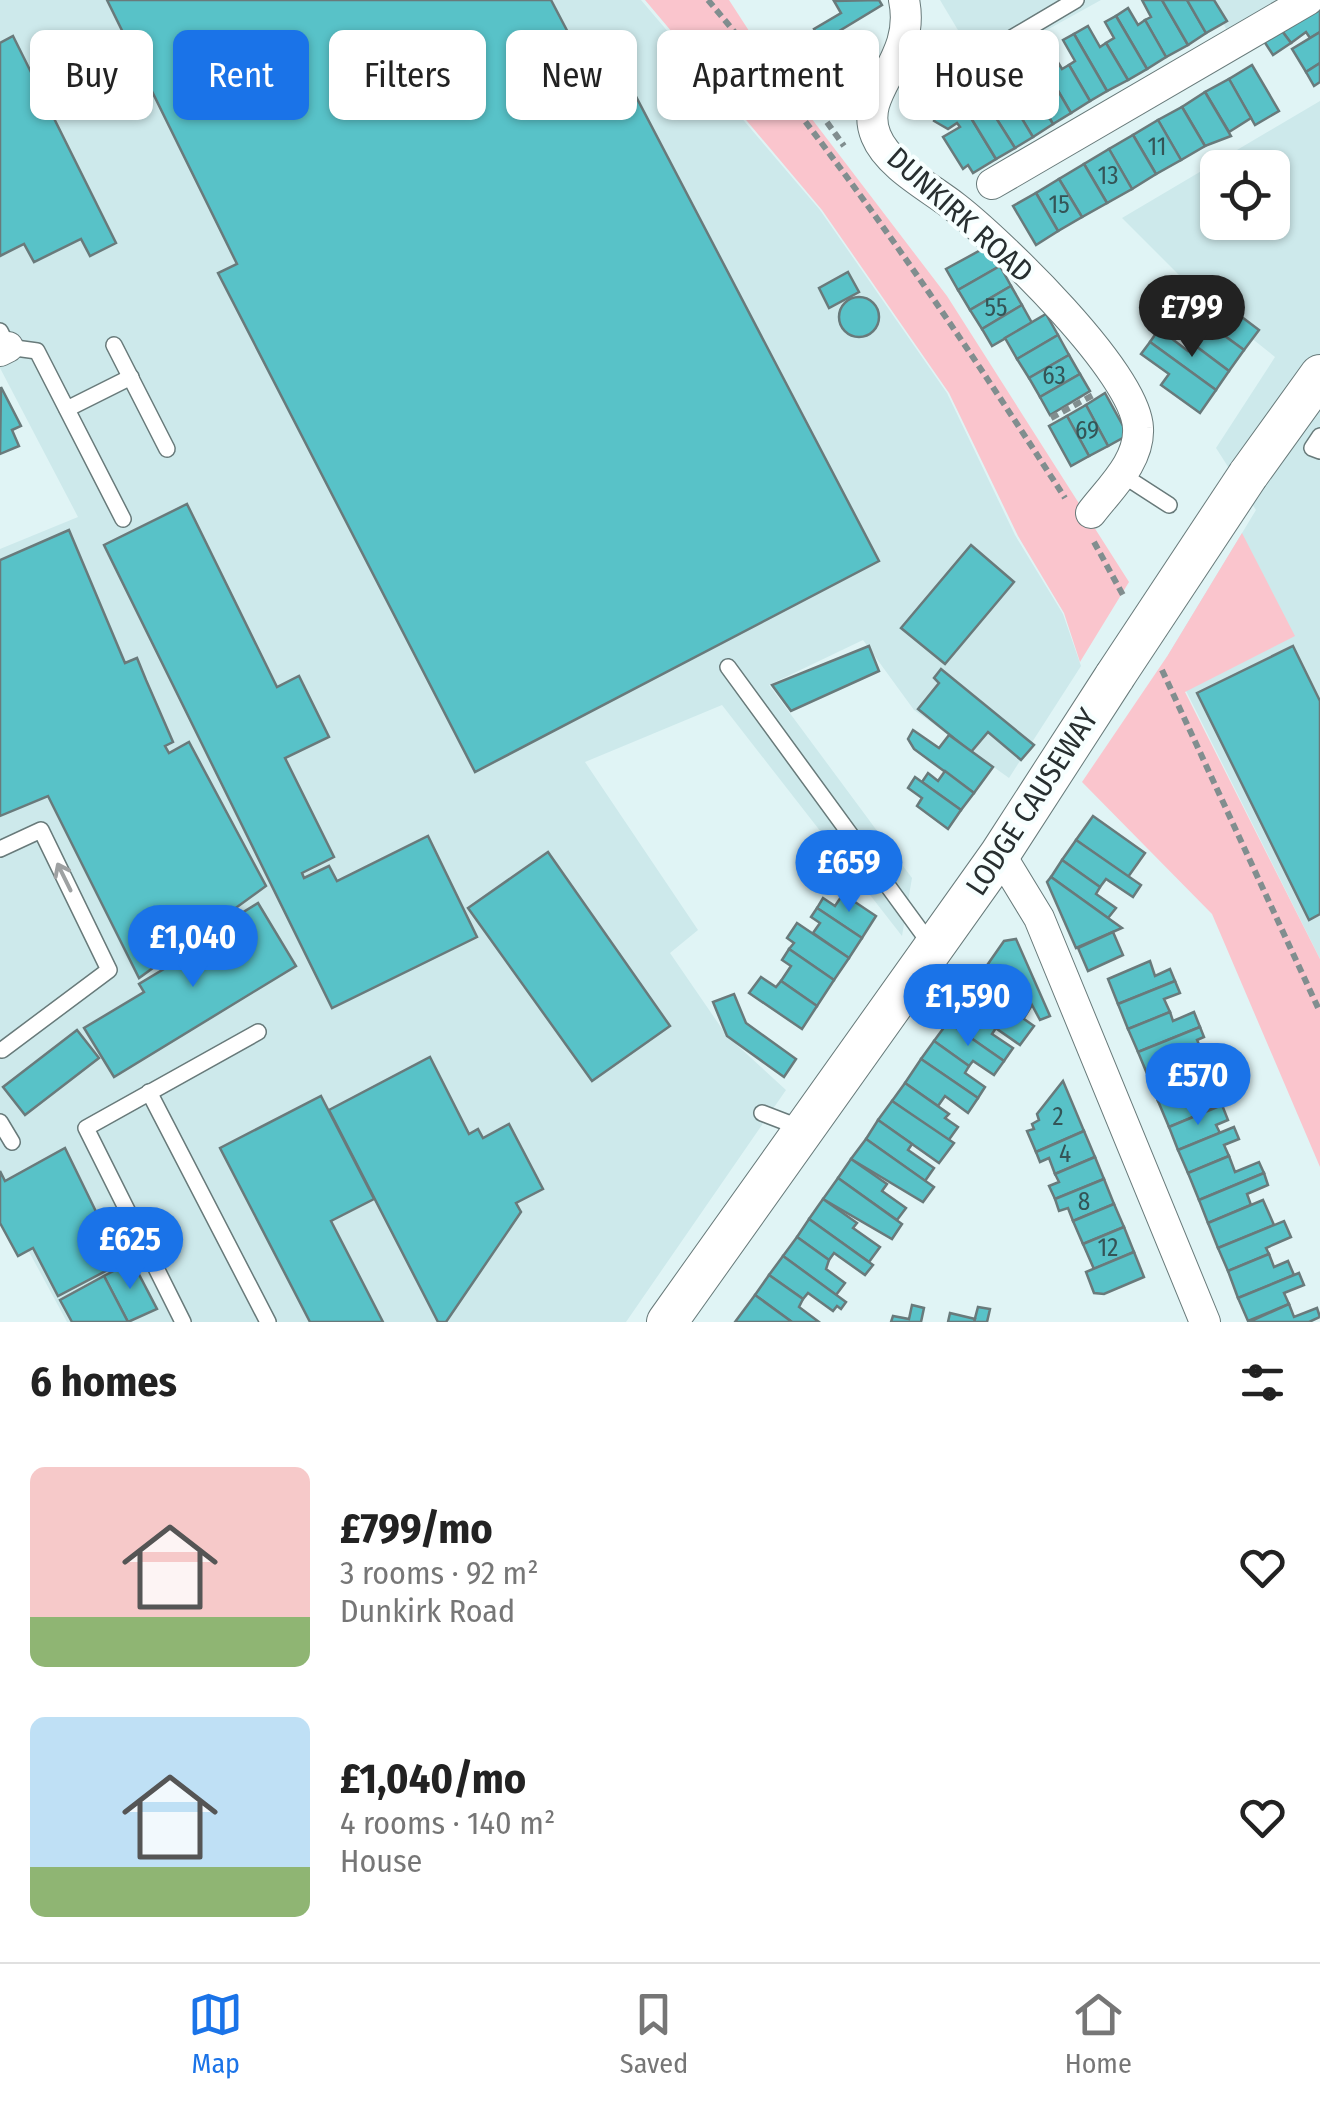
<!DOCTYPE html>
<html lang="en">
<head>
<meta charset="utf-8">
<style>
  body { margin:0; font-family:"Fira Sans Condensed",sans-serif; background:#f6f6f6; color:#222; height:100vh; display:flex; flex-direction:column; font-size:38px; white-space:nowrap }
  * { box-sizing:border-box; margin:0 }
  p { font-size:32px; color:#767676 }
  .icon { flex:none; width:55px; height:55px; fill:none; stroke:currentColor; stroke-width:2; stroke-linecap:round; stroke-linejoin:round }
  .map { position:relative; height:1322px; overflow:hidden }
  .panel { display:flex; flex-direction:column; background:#fff; flex:1 }
  .panel>* { flex:none }
  .top-card { position:absolute; left:30px; top:30px; width:1260px; height:90px; display:flex; gap:20px }
  .tools { position:absolute; left:1200px; top:150px; display:grid; gap:20px }
  .tools a { display:grid; place-items:center; width:90px; height:90px; border-radius:15px; background:#fff; box-shadow:0 2px 8px #0004; font-size:50px }
  .price { position:absolute; translate:-50% -85px; padding:0 22px; border-radius:35px; background:#1a73e8; color:#fff; font-size:32px; line-height:65px; filter:drop-shadow(0 2px 5px #0008) }
  .price::after { content:''; position:absolute; left:50%; top:60px; width:30px; height:22px; margin-left:-15px; background:inherit; clip-path:polygon(0 0,100% 0,50% 100%) }
  .price.selected { background:#222; color:#fff }
  ul { padding:0; list-style:none }
  li { display:flex; align-items:center; gap:30px; height:250px; padding:0 30px }
  li span { display:grid; place-items:center; flex:none; width:280px; height:200px; border-radius:15px; color:#555 }
  li>.icon { margin-inline-start:auto }
  span .icon { width:120px; height:120px; fill:#fffc; stroke-width:1 }
  li b { font-size:42px }
  h2 { display:flex; justify-content:space-between; align-items:center; height:120px; padding:0 30px; font-size:42px }
  .tag { padding:0 35px; border-radius:15px; background:#fff; box-shadow:0 2px 8px #0004; font-size:35px; line-height:90px }
  .tag.selected { background:#1a73e8; color:#fff }
  .dock { display:flex; justify-content:space-around; align-items:center; height:140px; border-top:2px solid #e0e0e0; background:#fff; font-size:28px; color:#767676 }
  .dock a { display:grid; justify-items:center; gap:5px }
  .dock .selected { color:#1a73e8 }
  .map>svg:first-child { display:block }
  .built { fill:#cde9eb; fill-rule:evenodd }
  .green { fill:#fac5cd }
  .building { fill:#58c2c8; stroke:#697a7b; stroke-width:2.5 }
  .lines { fill:none; stroke-linecap:round; stroke-linejoin:round }
  .service-casing { stroke:#687a7a; stroke-width:18 }
  .minor-casing { stroke:#687a7a; stroke-width:32 }
  .secondary-casing { stroke:#687a7a; stroke-width:42 }
  .path { stroke:#818e8f; stroke-width:6; stroke-dasharray:8 5; stroke-linecap:butt }
  .service { stroke:#fff; stroke-width:15 }
  .minor { stroke:#fff; stroke-width:30 }
  .secondary { stroke:#fff; stroke-width:40 }
  .secondary-bridge-casing { stroke:#687a7a; stroke-width:42; stroke-linecap:butt }
  .secondary-bridge { stroke:#fff; stroke-width:40 }
  .oneway { stroke:#9ea1a2 }
  .labels { text-anchor:middle; dominant-baseline:central; stroke-width:8; stroke-linejoin:round; paint-order:stroke }
  .number-label { font-size:25px; fill:#345456 }
  .street-label { font-size:30px; fill:#282f30; stroke:#f7ffff }
</style>
</head>
<body>
<div class="map">
<svg width="1320" height="1322" viewBox="0 0 1320 1322">
  <rect width="100%" height="100%" fill="#e0f4f5"/>
  <!-- built -->
  <g class="built">
    <polygon points="0,0 641,0 820,210 947,393 1015,535 1063,614 1081,666 1009,778 914,710 863,640 769,685 912,878 902,936 722,705 585,762 698,930 670,953 727,1036 786,1090 626,1322 67,1322 0,1198 0,549 78,517 0,368"/>
    <polygon points="940,0 1101,0 980,67"/>
    <polygon points="1211,0 1312,0 1233,42"/>
    <path d="M1320 101V959L1168 655 1256 510 1216 448 1275 357 1206 302 1122 218ZM1218 168H1272V222H1218Z"/>
  </g>
  <!-- green -->
  <g class="green">
    <polygon points="645,0 729,0 773,68 947,296 1129,582 1080,662 1064,613 1018,536 949,393 822,210"/>
    <polygon points="1242,533 1295,636 1185,692 1320,959 1320,1167 1212,914 1082,782 1168,655"/>
  </g>
  <!-- building -->
  <g class="building">
    <polygon points="107,0 551,0 593,80 620,66 879,561 475,772 218,273 237,264"/>
    <polygon points="879,0 882,5 821,42 814,29 841,13 834,1"/>
    <polygon points="1142,0 1162,0 1188,45 1166,57 1145,20 1151,17"/>
    <polygon points="1162,0 1187,0 1206,33 1188,45"/>
    <polygon points="1187,0 1214,0 1227,21 1206,33"/>
    <polygon points="1320,1 1320,32 1310,38 1306,32 1291,43 1279,27"/>
    <polygon points="1128,8 1138,25 1145,20 1166,57 1147,69 1116,16"/>
    <polygon points="1116,16 1147,69 1128,80 1106,43 1114,38 1105,22"/>
    <polygon points="1088,26 1100,47 1106,43 1128,80 1107,91 1074,34"/>
    <polygon points="1279,27 1291,43 1273,55 1262,38"/>
    <polygon points="1320,32 1320,63 1306,72 1292,49"/>
    <polygon points="1074,34 1107,91 1090,101 1069,65 1075,61 1063,40"/>
    <polygon points="13,36 116,243 90,256 81,239 34,262 24,244 0,256 0,43"/>
    <polygon points="842,39 866,80 845,92 821,51"/>
    <polygon points="1048,46 1062,69 1069,65 1090,101 1071,113 1036,53"/>
    <polygon points="821,51 845,92 825,104 801,63"/>
    <polygon points="1036,53 1071,113 1053,124 1031,87 1036,84 1023,61"/>
    <polygon points="1320,63 1320,82 1314,86 1306,72"/>
    <polygon points="1252,65 1279,111 1255,125 1229,79"/>
    <polygon points="1012,76 1022,92 1031,87 1053,124 1033,137 1000,83"/>
    <polygon points="998,79 1033,137 1015,148 991,110 997,106 985,86"/>
    <polygon points="1229,79 1251,118 1229,132 1205,92"/>
    <polygon points="952,87 996,159 973,173 968,165 963,169 943,137 960,127 957,123 948,129 934,121 936,113 948,105 941,94"/>
    <polygon points="1205,92 1231,136 1205,146 1182,107"/>
    <polygon points="972,97 983,115 991,110 1015,148 996,159 962,103"/>
    <polygon points="1182,107 1205,146 1181,160 1158,120"/>
    <polygon points="1158,120 1181,160 1156,174 1133,135"/>
    <polygon points="1133,135 1156,174 1132,189 1109,149"/>
    <polygon points="1109,149 1132,189 1107,203 1084,164"/>
    <polygon points="1084,164 1107,203 1082,217 1059,179"/>
    <polygon points="1059,179 1082,217 1058,231 1036,193"/>
    <polygon points="1036,193 1058,231 1036,245 1013,206"/>
    <polygon points="988,246 1000,266 958,290 946,269"/>
    <polygon points="1000,266 1011,286 970,310 958,290"/>
    <polygon points="848,272 859,292 829,308 819,288"/>
    <polygon points="1011,286 1022,305 982,329 970,310"/>
    <polygon points="1189,293 1215,312 1222,302 1259,330 1244,350 1181,304"/>
    <circle cx="859" cy="317" r="20"/>
    <polygon points="1181,304 1244,350 1229,371 1193,344 1198,337 1171,318"/>
    <polygon points="1022,305 1032,323 992,346 982,329"/>
    <polygon points="1046,314 1058,335 1017,359 1005,338"/>
    <polygon points="1159,329 1188,351 1193,344 1229,371 1216,390 1150,342"/>
    <polygon points="1058,335 1069,355 1029,378 1017,359"/>
    <polygon points="1150,342 1216,390 1200,413 1161,385 1169,374 1141,354"/>
    <polygon points="1069,355 1080,374 1040,397 1029,378"/>
    <polygon points="1080,374 1090,391 1050,415 1040,397"/>
    <polygon points="1,387 21,426 12,430 19,446 0,454"/>
    <polygon points="1105,393 1128,435 1108,446 1086,405"/>
    <polygon points="1086,405 1108,446 1089,456 1067,416"/>
    <polygon points="1067,416 1089,456 1071,466 1049,426"/>
    <polygon points="187,504 277,687 299,676 329,737 285,758 334,857 302,873 304,878 329,866 337,881 428,836 477,937 332,1008 104,545"/>
    <polygon points="69,530 125,663 137,658 146,680 173,742 165,746 169,753 189,742 266,886 139,978 48,796 0,816 0,560"/>
    <polygon points="971,545 1014,582 945,664 901,628"/>
    <polygon points="869,646 879,671 791,711 772,685"/>
    <polygon points="1293,646 1320,701 1320,914 1309,920 1197,693"/>
    <polygon points="941,669 1034,745 1021,760 988,732 971,752 918,709 939,683 934,678"/>
    <polygon points="913,730 939,748 949,735 993,767 974,793 914,749 908,739"/>
    <polygon points="945,771 974,793 961,810 922,782 928,773 938,781"/>
    <polygon points="915,777 961,810 948,829 917,806 922,798 908,788"/>
    <polygon points="1093,816 1145,853 1128,877 1076,840"/>
    <polygon points="1076,840 1141,885 1133,897 1106,879 1100,887 1062,860"/>
    <polygon points="548,852 670,1026 592,1081 468,908"/>
    <polygon points="1062,860 1100,887 1096,894 1116,908 1108,918 1051,877"/>
    <polygon points="1051,877 1108,918 1122,928 1076,948 1047,882"/>
    <polygon points="843,894 876,916 862,938 817,908 823,898 835,906"/>
    <polygon points="258,903 296,966 114,1077 84,1028 144,992 139,984 197,949 193,943"/>
    <polygon points="817,908 862,938 849,958 813,933 820,923 811,917"/>
    <polygon points="797,923 849,958 834,980 789,949 794,943 787,938"/>
    <polygon points="1113,932 1123,955 1088,971 1078,948"/>
    <polygon points="1016,939 1050,1016 1040,1020 1032,1005 1024,1018 974,984 1004,941"/>
    <polygon points="789,949 834,980 817,1006 781,981 791,966 782,960"/>
    <polygon points="1150,961 1155,976 1170,969 1175,981 1118,1004 1108,979"/>
    <polygon points="761,977 776,987 781,981 817,1006 802,1029 749,993"/>
    <polygon points="1175,981 1180,993 1164,999 1170,1012 1128,1029 1118,1004"/>
    <polygon points="974,984 1034,1026 1020,1045 961,1004"/>
    <polygon points="734,994 746,1023 796,1059 784,1077 727,1036 713,1002"/>
    <polygon points="961,1004 996,1028 992,1034 1013,1048 1004,1061 948,1022"/>
    <polygon points="1170,1012 1173,1021 1194,1012 1200,1027 1138,1052 1128,1029"/>
    <polygon points="948,1022 1004,1061 994,1075 973,1061 969,1066 934,1041"/>
    <polygon points="1200,1027 1204,1037 1197,1040 1203,1053 1148,1076 1138,1052"/>
    <polygon points="77,1030 99,1058 25,1115 3,1087"/>
    <polygon points="934,1041 969,1066 965,1073 985,1087 978,1098 921,1059"/>
    <polygon points="1203,1053 1213,1078 1158,1101 1148,1076"/>
    <polygon points="430,1057 469,1134 478,1129 483,1138 509,1124 543,1189 516,1203 521,1212 446,1322 438,1322 329,1110"/>
    <polygon points="921,1059 978,1098 968,1113 945,1096 938,1106 905,1083"/>
    <polygon points="1216,1077 1227,1103 1169,1127 1158,1101"/>
    <polygon points="1063,1081 1084,1131 1036,1152 1027,1131 1034,1129 1032,1124 1039,1120 1037,1114"/>
    <polygon points="905,1083 949,1114 945,1118 958,1127 948,1141 892,1101"/>
    <polygon points="321,1096 374,1199 331,1221 383,1322 310,1322 220,1148"/>
    <polygon points="892,1101 954,1143 939,1163 878,1120"/>
    <polygon points="1222,1105 1228,1120 1216,1125 1220,1133 1178,1150 1169,1127"/>
    <polygon points="878,1120 912,1144 908,1150 934,1168 925,1181 866,1139"/>
    <polygon points="1234,1127 1239,1139 1224,1145 1229,1156 1188,1173 1178,1150"/>
    <polygon points="1084,1131 1095,1157 1055,1174 1049,1158 1040,1162 1036,1152"/>
    <polygon points="866,1139 934,1187 923,1202 851,1159"/>
    <polygon points="65,1148 121,1263 58,1296 33,1248 18,1256 0,1223 0,1171 5,1181"/>
    <polygon points="1229,1156 1235,1172 1259,1162 1264,1173 1199,1200 1188,1173"/>
    <polygon points="1095,1157 1104,1179 1055,1199 1049,1186 1059,1182 1055,1174"/>
    <polygon points="851,1159 887,1184 882,1191 906,1208 897,1220 838,1178"/>
    <polygon points="1264,1173 1268,1185 1247,1194 1251,1205 1208,1223 1199,1200"/>
    <polygon points="838,1178 902,1224 892,1239 823,1199"/>
    <polygon points="1104,1179 1114,1204 1073,1221 1068,1208 1059,1211 1055,1199"/>
    <polygon points="823,1199 857,1223 853,1228 880,1247 869,1262 809,1219"/>
    <polygon points="1263,1200 1274,1225 1218,1248 1208,1223"/>
    <polygon points="1114,1204 1124,1227 1083,1244 1073,1221"/>
    <polygon points="809,1219 873,1265 865,1275 834,1253 829,1260 797,1237"/>
    <polygon points="1284,1221 1291,1237 1266,1248 1269,1254 1228,1271 1218,1248"/>
    <polygon points="1124,1227 1134,1252 1094,1269 1083,1244"/>
    <polygon points="797,1237 829,1260 826,1269 845,1283 836,1295 783,1256"/>
    <polygon points="1134,1252 1144,1277 1104,1294 1094,1293 1086,1272"/>
    <polygon points="1269,1254 1274,1267 1288,1261 1294,1275 1238,1298 1228,1271"/>
    <polygon points="783,1256 846,1302 841,1309 837,1306 833,1311 808,1293 803,1299 769,1275"/>
    <polygon points="132,1261 157,1309 128,1322 104,1276"/>
    <polygon points="1299,1273 1304,1285 1284,1293 1289,1304 1248,1321 1238,1298"/>
    <polygon points="769,1275 803,1299 799,1307 819,1322 792,1322 755,1295"/>
    <polygon points="104,1276 128,1322 72,1322 60,1300"/>
    <polygon points="755,1295 792,1322 735,1322"/>
    <polygon points="1289,1304 1294,1317 1317,1308 1320,1317 1309,1322 1249,1322"/>
    <polygon points="912,1305 924,1308 921,1322 891,1322 893,1316 909,1319"/>
    <polygon points="978,1307 990,1309 987,1322 974,1322"/>
    <polygon points="950,1313 975,1319 974,1322 948,1322"/>
  </g>
  <g class="lines">
    <defs>
      <g id="service">
        <polyline points="1010,39 1076,0"/>
        <polyline points="0,331 8,347 37,351 123,519"/>
        <polyline points="114,345 167,449"/>
        <polyline points="67,409 131,377"/>
        <polyline points="1320,436 1312,448 1320,451"/>
        <polyline points="1121,474 1169,505"/>
        <polyline points="728,667 931,945"/>
        <polyline points="0,849 41,830 109,970 2,1050"/>
        <polyline points="149,1092 268,1322"/>
        <polyline points="762,1113 801,1128"/>
        <polyline points="0,1122 12,1142"/>
        <polyline points="183,1322 86,1128 258,1032"/>
      </g>
      <g id="minor">
        <path d="M904 0C917 62 857 91 876 136 888 166 931 188 955 207 1000 242 1136 373 1138 428 1140 461 1110 488 1091 513"/>
        <polyline points="992,184 1308,0"/>
        <polyline points="0,351 8,347"/>
        <polyline points="1000,854 1039,918 1205,1322"/>
      </g>
      <g id="secondary">
        <polyline points="1248,475 1320,375"/>
        <polyline points="667,1322 1000,854 1115,676"/>
      </g>
    </defs>
    <!-- service casing -->
    <use href="#service" class="service-casing"/>
    <!-- minor casing -->
    <use href="#minor" class="minor-casing"/>
    <!-- secondary casing -->
    <use href="#secondary" class="secondary-casing"/>
    <!-- path -->
    <g class="path">
      <path d="M708 0C840 157 954 325 1065 498"/>
      <polyline points="800,113 814,104 844,146"/>
      <polyline points="1051,418 1095,394"/>
      <polyline points="1094,542 1124,597"/>
      <polyline points="1162,670 1320,1012"/>
    </g>
    <!-- service -->
    <use href="#service" class="service"/>
    <!-- minor -->
    <use href="#minor" class="minor"/>
    <!-- secondary -->
    <use href="#secondary" class="secondary"/>
    <defs>
      <polyline id="secondary-bridge" points="1115,676 1248,475"/>
    </defs>
    <!-- secondary-bridge casing -->
    <use href="#secondary-bridge" class="secondary-bridge-casing"/>
    <!-- secondary-bridge -->
    <use href="#secondary-bridge" class="secondary-bridge"/>
  </g>
  <!-- one-way arrows -->
  <defs><path id="oneway-shaft" d="M-6 0H5M1.5-3L5.5 0L1.5 3" fill="none" stroke-width="1.6" stroke-linecap="round" stroke-linejoin="round" transform="scale(2.5)"/></defs>
  <use class="oneway" href="#oneway-shaft" transform="translate(64 877) rotate(-116)"/>
  <g class="labels">
    <!-- number labels -->
    <g class="number-label">
      <text x="1157" y="147">11</text>
      <text x="1108" y="176">13</text>
      <text x="1059" y="205">15</text>
      <text x="996" y="308">55</text>
      <text x="1054" y="376">63</text>
      <text x="1087" y="431">69</text>
      <text x="1058" y="1117">2</text>
      <text x="1065" y="1154">4</text>
      <text x="1084" y="1202">8</text>
      <text x="1108" y="1248">12</text>
    </g>
    <!-- street labels -->
    <g class="street-label">
      <text transform="translate(960 215) rotate(42)">DUNKIRK ROAD</text>
      <text transform="translate(1032 802) rotate(-57)">LODGE CAUSEWAY</text>
    </g>
  </g>
</svg>
<div class="tools">
<a><svg class="icon" aria-label="locate" viewBox="0 0 24 24"><circle cx="12" cy="12" r="6"/><path d="M12 2v4M12 18v4M2 12h4M18 12h4"/></svg></a>
</div>
<b class="price selected" style="left:1192px;top:360px">£799</b>
<b class="price" style="left:849px;top:915px">£659</b>
<b class="price" style="left:193px;top:990px">£1,040</b>
<b class="price" style="left:968px;top:1049px">£1,590</b>
<b class="price" style="left:1198px;top:1128px">£570</b>
<b class="price" style="left:130px;top:1292px">£625</b>
<div class="top-card">
<a class="tag">Buy</a>
<a class="tag selected">Rent</a>
<a class="tag">Filters</a>
<a class="tag">New</a>
<a class="tag">Apartment</a>
<a class="tag">House</a>
</div>
</div>
<section class="panel">
<h2>6 homes<svg class="icon" aria-label="filters" viewBox="0 0 24 24"><path d="M4 7h16M4 17h16"/><circle cx="9" cy="7" r="2"/><circle cx="15" cy="17" r="2"/></svg></h2>
<ul>
<li><span style="background:linear-gradient(#f6c9c9 75%,#8fb573 0)"><svg class="icon" aria-label="home" viewBox="0 0 24 24"><path d="M3 11l9-7 9 7M6 9v11h12V9"/></svg></span><div><b>£799/mo</b><p>3 rooms · 92 m²</p><p>Dunkirk Road</p></div><svg class="icon" aria-label="heart" viewBox="0 0 24 24"><path d="M12 20l-8-8c-3-5 5-10 8-4 3-6 11-1 8 4z"/></svg></li>
<li><span style="background:linear-gradient(#bfe0f5 75%,#8fb573 0)"><svg class="icon" aria-label="home" viewBox="0 0 24 24"><path d="M3 11l9-7 9 7M6 9v11h12V9"/></svg></span><div><b>£1,040/mo</b><p>4 rooms · 140 m²</p><p>House</p></div><svg class="icon" aria-label="heart" viewBox="0 0 24 24"><path d="M12 20l-8-8c-3-5 5-10 8-4 3-6 11-1 8 4z"/></svg></li>
</ul>
</section>
<nav class="dock">
<a class="selected"><svg class="icon" aria-label="map" viewBox="0 0 24 24"><path d="M3 6l6-2 6 2 6-2v14l-6 2-6-2-6 2zM9 4v14M15 6v14"/></svg>Map</a>
<a><svg class="icon" aria-label="saved" viewBox="0 0 24 24"><path d="M7 4h10v16l-5-4-5 4z"/></svg>Saved</a>
<a><svg class="icon" aria-label="home" viewBox="0 0 24 24"><path d="M3 11l9-7 9 7M6 9v11h12V9"/></svg>Home</a>
</nav>
</body>
</html>
